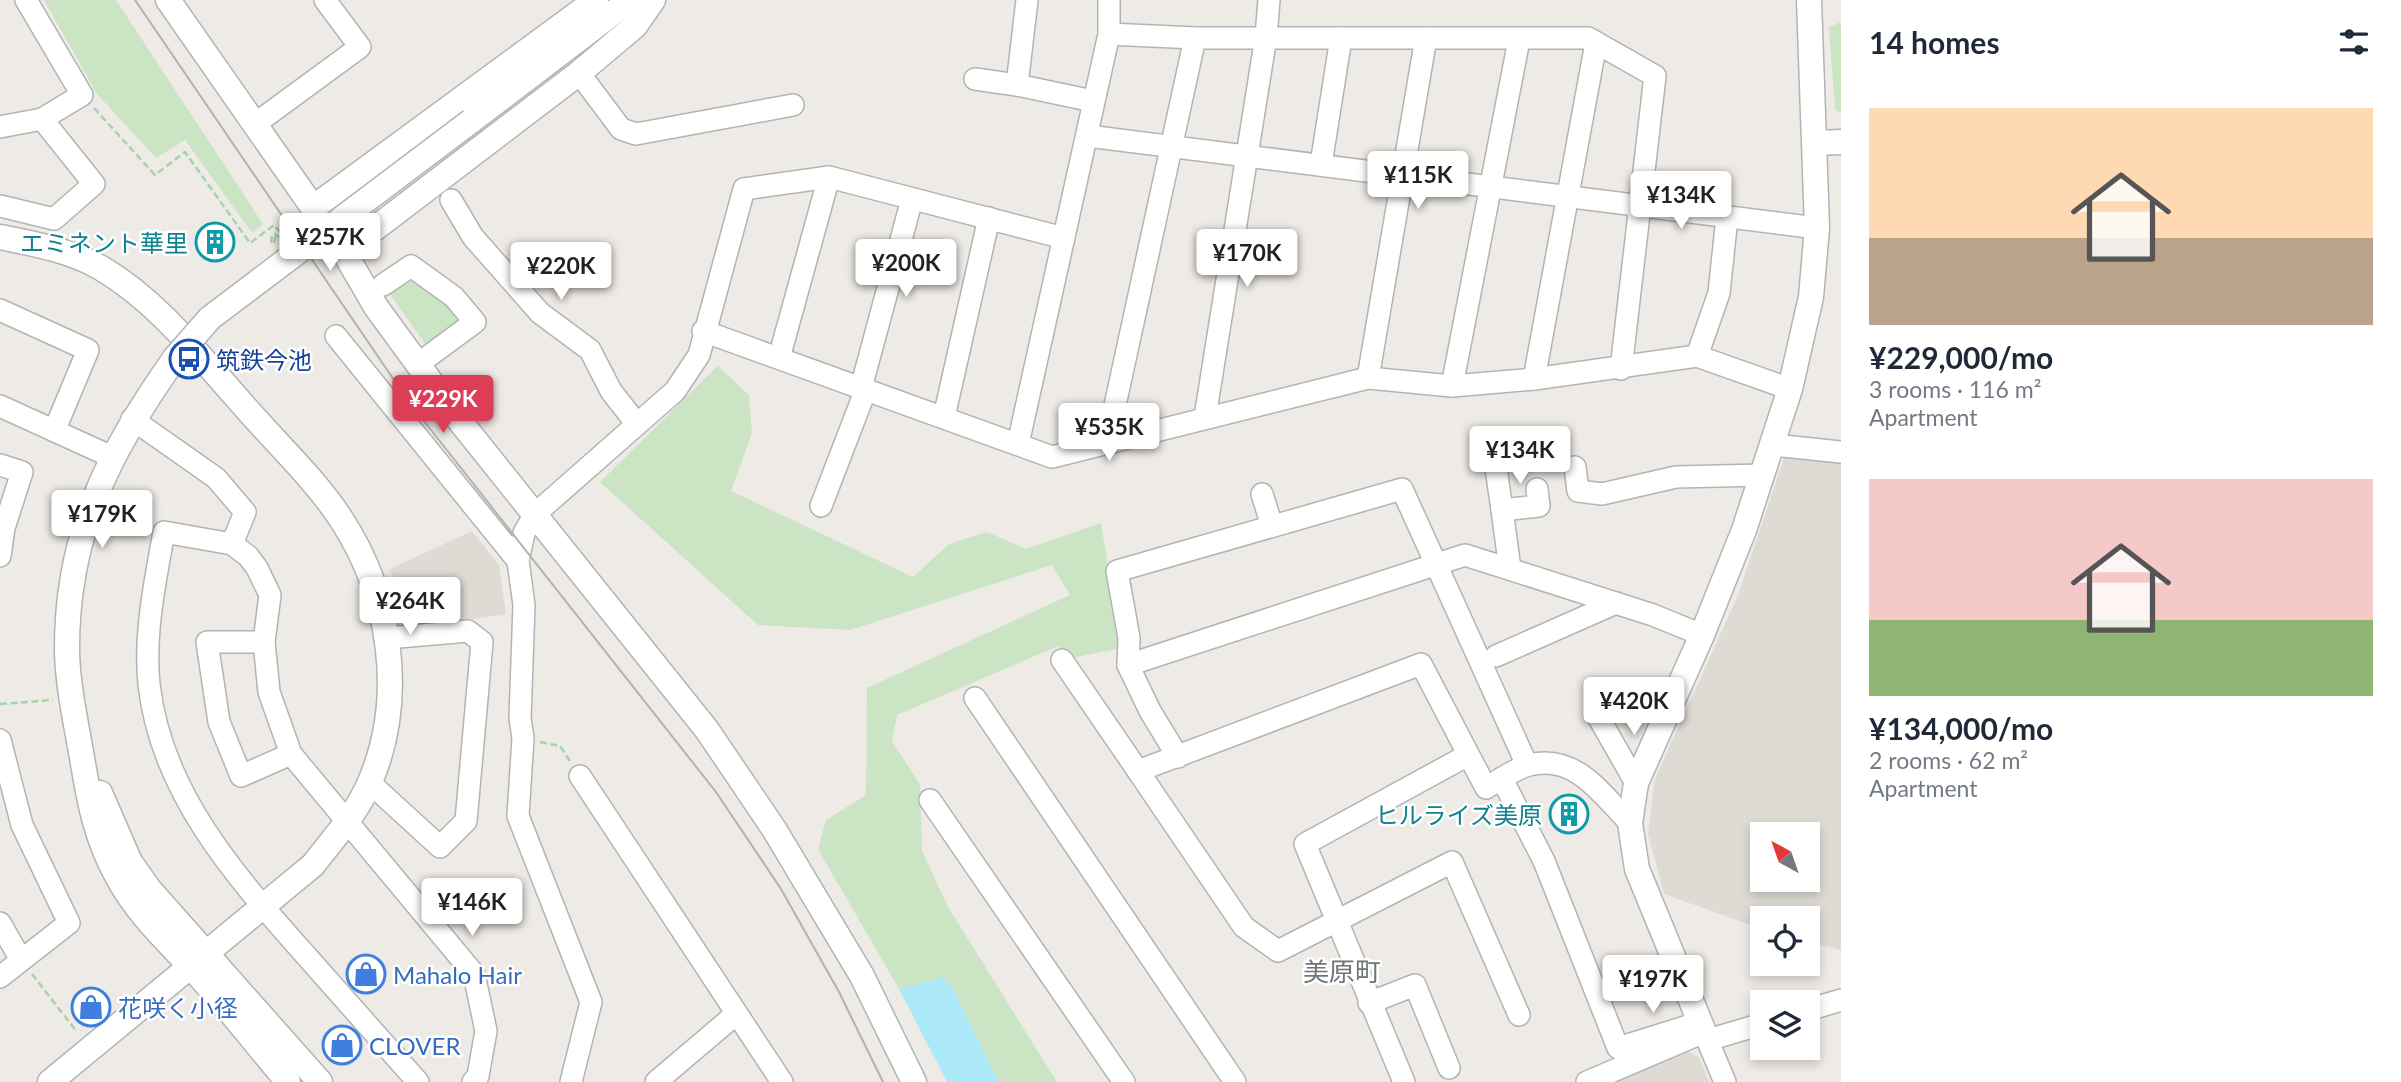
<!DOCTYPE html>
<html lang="en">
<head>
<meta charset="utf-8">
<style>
  body { margin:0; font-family:Lato,"Noto Sans JP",sans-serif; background:#f2f2f3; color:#1f2937; height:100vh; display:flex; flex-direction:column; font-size:26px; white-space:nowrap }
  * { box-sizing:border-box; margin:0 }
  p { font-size:23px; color:#747a83 }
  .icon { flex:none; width:38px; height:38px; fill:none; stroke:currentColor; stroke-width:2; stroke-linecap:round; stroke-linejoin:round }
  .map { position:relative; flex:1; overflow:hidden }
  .side { display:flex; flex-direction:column; background:#fff; width:560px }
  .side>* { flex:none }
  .needle { width:46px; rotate:320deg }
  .tools { position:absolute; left:1750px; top:822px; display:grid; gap:14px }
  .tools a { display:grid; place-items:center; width:70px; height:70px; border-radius:0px; background:#fff; box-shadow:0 4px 10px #0003; font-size:35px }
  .price { position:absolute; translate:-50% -60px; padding:0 16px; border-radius:7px; background:#fff; color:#222; font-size:23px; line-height:46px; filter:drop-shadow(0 2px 4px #0008) }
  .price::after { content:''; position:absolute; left:50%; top:42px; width:21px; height:16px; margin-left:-10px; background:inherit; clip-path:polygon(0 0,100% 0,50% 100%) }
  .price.selected { background:#dc3e55; color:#fff }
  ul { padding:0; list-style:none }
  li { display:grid; align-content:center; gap:14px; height:371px; padding:0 28px }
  li span { display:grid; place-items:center; height:217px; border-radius:0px; color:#555 }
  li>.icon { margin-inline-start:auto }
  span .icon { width:126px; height:126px; fill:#fffc; stroke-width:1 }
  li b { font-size:30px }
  h2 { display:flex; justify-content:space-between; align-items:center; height:84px; padding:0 28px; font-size:30px }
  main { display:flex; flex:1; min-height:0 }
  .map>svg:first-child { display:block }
  .education { fill:#dedad4; fill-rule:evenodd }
  .green { fill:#cbe4c4 }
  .water { fill:#abe8f8 }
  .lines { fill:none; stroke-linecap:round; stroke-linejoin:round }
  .minor-casing { stroke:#b1b4b7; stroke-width:24 }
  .tertiary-casing { stroke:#b1b4b7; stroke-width:27 }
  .path { stroke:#a6d3a9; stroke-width:2.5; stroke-dasharray:7 3.5; stroke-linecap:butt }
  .minor { stroke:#fff; stroke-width:21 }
  .tertiary { stroke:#fff; stroke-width:24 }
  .tram { stroke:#b1b2b3; stroke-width:2 }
  .tertiary-bridge-casing { stroke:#b1b4b7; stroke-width:27; stroke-linecap:butt }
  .path-bridge { stroke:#a6d3a9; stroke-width:2.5; stroke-dasharray:7 3.5; stroke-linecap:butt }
  .tertiary-bridge { stroke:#fff; stroke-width:24 }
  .labels { text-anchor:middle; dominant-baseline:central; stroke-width:5; stroke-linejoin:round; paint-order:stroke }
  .culture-label { font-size:24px; fill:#0d838f; stroke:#fff; text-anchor:end }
  .transit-label { font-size:24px; fill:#164399; stroke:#fff; text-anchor:start }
  .shop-label { font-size:24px; fill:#366cbe; stroke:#fff; text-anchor:start }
  .neighbourhood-label { font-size:26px; fill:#6e7477; stroke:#fff }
</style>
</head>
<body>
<main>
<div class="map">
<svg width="1841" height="1082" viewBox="0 0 1841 1082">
  <rect width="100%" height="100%" fill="#eeeae5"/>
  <!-- education -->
  <g class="education">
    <path d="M1785 455 1841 460V950L1808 942V919H1762V929L1664 894 1648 834 1655 779 1738 595ZM1762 835H1808V880H1762Z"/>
    <polygon points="472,531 499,565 506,614 412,629 390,569"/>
    <polygon points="1683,1049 1699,1057 1709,1082 1608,1082"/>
  </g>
  <!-- green -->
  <g class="green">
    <polygon points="44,0 116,0 263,224 252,233 185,140 156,158 97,94"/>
    <polygon points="1841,22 1841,113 1835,110 1829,27"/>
    <polygon points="409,273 461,314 461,324 429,349 387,290"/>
    <polygon points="718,366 749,395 752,433 731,491 913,577 949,544 987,532 1026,549 1101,523 1121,648 1071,658 1058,646 897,715 892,741 920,785 922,851 948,907 1057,1082 999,1082 953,989 943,977 899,989 818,849 826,820 866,795 867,688 1070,595 1052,565 850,630 758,625 600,482"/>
  </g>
  <!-- water -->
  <polygon class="water" points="943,977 953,989 999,1082 947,1082 899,989"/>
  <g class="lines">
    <defs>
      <g id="minor">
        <polyline points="1027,0 1017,85 1093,101"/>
        <polyline points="1109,0 1109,34"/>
        <polyline points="579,73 621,129 636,134 793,105"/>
        <polyline points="975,79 1017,85"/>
        <polyline points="255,124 360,47 325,0"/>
        <polyline points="0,127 42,119 82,95 26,0"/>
        <polyline points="1088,136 1817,228"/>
        <polyline points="1321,164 1341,38"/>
        <polyline points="451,200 473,237 540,313 590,350 611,391 636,423"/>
        <polyline points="0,206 54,219 94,184 42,119"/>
        <polyline points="383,285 411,266 454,297 475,322 418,364"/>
        <polyline points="0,310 88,350 55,429"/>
        <polyline points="703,331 1052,457 1368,378 1452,386 1534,379 1697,356 1790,389"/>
        <polyline points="336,336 518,561"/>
        <polyline points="1697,356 1719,293 1727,217"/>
        <polyline points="779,358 829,177"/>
        <polyline points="1368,378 1426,38"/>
        <polyline points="1534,379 1596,43"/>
        <polyline points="1452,386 1519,40"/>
        <polyline points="861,388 912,199"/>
        <polyline points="0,406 112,457"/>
        <polyline points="944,417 989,218"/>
        <polyline points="1205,417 1266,37 1269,0"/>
        <polyline points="132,419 216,478 245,512 232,544"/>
        <polyline points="1773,441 1783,446 1841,452"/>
        <polyline points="1107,442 1195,38"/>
        <polyline points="1018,444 1109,34 1195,38 1588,38 1655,76 1621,369"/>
        <polyline points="0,465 22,472 4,528 0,556"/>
        <polyline points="1575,467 1578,491 1602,494 1676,477 1763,475"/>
        <polyline points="1496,468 1502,510"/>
        <polyline points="1262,494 1272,526"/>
        <polyline points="821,506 866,389"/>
        <polyline points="1510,569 1502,510 1539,506 1537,489"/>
        <polyline points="264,642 207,642 219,722 241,776 291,754"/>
        <polyline points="1496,656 1616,603"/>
        <polyline points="1062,660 1138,771"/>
        <polyline points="1128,665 1465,555 1653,615 1702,635"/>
        <polyline points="975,698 1235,1082"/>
        <polyline points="1596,713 1636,783"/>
        <polyline points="0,740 22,825 69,923 0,977"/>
        <polyline points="1178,757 1150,711 1128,665 1129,638 1117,571 1402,489 1527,765"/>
        <polyline points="580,776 782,1082"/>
        <polyline points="1502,779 1544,861 1618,1048 1701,1022"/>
        <polyline points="370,783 440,847 466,821 482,642 468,631 387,638"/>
        <polyline points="930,800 1124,1082"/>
        <polyline points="0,923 21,960"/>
        <polyline points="1369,1003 1415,985 1449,1068"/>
        <polyline points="1808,1010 1841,1000"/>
        <path d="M1519 1015 1452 862 1278 951 1244 927 1138 771 1421 664 1486 788C1499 780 1514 769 1529 765 1576 753 1602 795 1630 823"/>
        <polyline points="1708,1040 1762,1024"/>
        <path d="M418 1082C382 1041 345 1000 309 959 239 880 161 795 149 684 144 633 155 582 164 532L232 544 248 556 257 568 270 595 264 642 269 692 291 754 474 974 486 1031 478 1076 473 1082"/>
        <polyline points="571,1082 591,1002 518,816 523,738 520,718 524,605 518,561 524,533 534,515 675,391 699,355 744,189 829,177 1064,238"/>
        <polyline points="656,1082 736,1014"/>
        <polyline points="1404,1082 1305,844 1468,755"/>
        <polyline points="1587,1082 1704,1032 1725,1082"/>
      </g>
      <g id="tertiary">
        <polyline points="168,0 344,252 376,307 455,415 707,730 774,829 862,976 914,1082"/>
        <polyline points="471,121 630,0"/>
        <polyline points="1815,143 1841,142"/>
        <polyline points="313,208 596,0"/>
        <path d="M0 237C34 244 70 250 101 268 159 302 200 357 245 407 276 443 315 479 341 519 391 595 406 698 370 782 357 813 333 839 313 865L50 1082"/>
        <polyline points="344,252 579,73 635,26 653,0"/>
        <path d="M175 358C109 451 66 534 67 652 68 686 75 718 81 752 89 798 94 835 118 878 137 913 165 939 192 968 225 1004 256 1044 288 1082"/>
        <polyline points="100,793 130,862 149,889 320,1082"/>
        <polyline points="1704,1032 1637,869 1630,823 1636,783 1702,635 1744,530 1790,389 1811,297 1817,228 1809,0"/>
      </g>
    </defs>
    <!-- minor casing -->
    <use href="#minor" class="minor-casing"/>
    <!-- tertiary casing -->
    <use href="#tertiary" class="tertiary-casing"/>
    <!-- path -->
    <g class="path">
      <polyline points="94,108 155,175 185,152 250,243 274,225 284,236"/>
      <polyline points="274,243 275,237 279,240"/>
      <polyline points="0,704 53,700"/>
      <polyline points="540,742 560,746 570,761"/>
      <polyline points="32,974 77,1032"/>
    </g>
    <!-- minor -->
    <use href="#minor" class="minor"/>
    <!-- tertiary -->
    <use href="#tertiary" class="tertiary"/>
    <!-- tram -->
    <polyline class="tram" points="135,0 409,402 716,792 781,889 839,992 883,1082"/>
    <defs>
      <polyline id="tertiary-bridge" points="175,358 210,318 471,121"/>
    </defs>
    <!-- tertiary-bridge casing -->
    <use href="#tertiary-bridge" class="tertiary-bridge-casing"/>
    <!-- path-bridge -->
    <polyline class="path-bridge" points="271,243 272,235 275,234 280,238"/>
    <!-- tertiary-bridge -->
    <use href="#tertiary-bridge" class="tertiary-bridge"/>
  </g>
  <!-- icons -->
  <defs>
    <symbol id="building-ring" viewBox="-11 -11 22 22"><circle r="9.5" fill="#fff" stroke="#0f9aa8" stroke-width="1.5"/><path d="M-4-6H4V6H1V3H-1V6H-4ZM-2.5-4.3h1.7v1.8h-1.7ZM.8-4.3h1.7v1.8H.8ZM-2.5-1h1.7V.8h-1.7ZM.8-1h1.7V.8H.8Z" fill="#0f9aa8"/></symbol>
    <symbol id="bus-ring" viewBox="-11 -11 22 22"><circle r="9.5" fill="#fff" stroke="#1a4fb4" stroke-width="1.5"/><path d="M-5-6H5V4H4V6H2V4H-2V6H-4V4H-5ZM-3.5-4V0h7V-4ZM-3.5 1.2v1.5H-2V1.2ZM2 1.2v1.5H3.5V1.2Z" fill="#1a4fb4"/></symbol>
    <symbol id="shop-ring" viewBox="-11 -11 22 22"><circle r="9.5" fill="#fff" stroke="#3f7fe0" stroke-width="1.5"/><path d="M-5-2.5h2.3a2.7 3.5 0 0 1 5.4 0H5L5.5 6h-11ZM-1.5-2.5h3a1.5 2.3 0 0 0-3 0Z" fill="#3f7fe0"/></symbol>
  </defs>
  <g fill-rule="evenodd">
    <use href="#building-ring" x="193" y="220" width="44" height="44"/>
    <use href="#bus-ring" x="167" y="337" width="44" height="44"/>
    <use href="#building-ring" x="1547" y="792" width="44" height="44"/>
    <use href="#shop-ring" x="344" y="952" width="44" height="44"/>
    <use href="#shop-ring" x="69" y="985" width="44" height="44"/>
    <use href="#shop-ring" x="320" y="1023" width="44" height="44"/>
  </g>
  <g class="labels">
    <!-- culture labels -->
    <g class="culture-label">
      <text x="188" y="242">エミネント華里</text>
      <text x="1542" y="814">ヒルライズ美原</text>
    </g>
    <!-- transit labels -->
    <g class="transit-label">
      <text x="216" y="359">筑鉄今池</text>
    </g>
    <!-- shop labels -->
    <g class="shop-label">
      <text x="393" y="974">Mahalo Hair</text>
      <text x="118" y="1007">花咲く小径</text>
      <text x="369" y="1045">CLOVER</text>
    </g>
    <!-- neighbourhood labels -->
    <g class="neighbourhood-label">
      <text x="1342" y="971">美原町</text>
    </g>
  </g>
</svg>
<div class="tools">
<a><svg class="needle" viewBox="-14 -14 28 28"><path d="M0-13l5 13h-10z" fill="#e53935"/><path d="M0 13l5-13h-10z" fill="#747a83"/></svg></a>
<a><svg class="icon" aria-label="locate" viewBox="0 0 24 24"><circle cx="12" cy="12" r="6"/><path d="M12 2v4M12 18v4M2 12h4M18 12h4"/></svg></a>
<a><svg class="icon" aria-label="layers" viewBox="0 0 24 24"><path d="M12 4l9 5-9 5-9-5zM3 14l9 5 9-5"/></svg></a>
</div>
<b class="price" style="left:1418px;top:211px">¥115K</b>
<b class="price" style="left:1681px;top:231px">¥134K</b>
<b class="price" style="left:330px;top:273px">¥257K</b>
<b class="price" style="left:1247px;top:289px">¥170K</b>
<b class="price" style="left:906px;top:299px">¥200K</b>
<b class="price" style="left:561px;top:302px">¥220K</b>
<b class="price selected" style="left:443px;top:435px">¥229K</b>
<b class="price" style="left:1109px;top:463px">¥535K</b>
<b class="price" style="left:1520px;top:486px">¥134K</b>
<b class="price" style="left:102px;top:550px">¥179K</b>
<b class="price" style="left:410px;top:637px">¥264K</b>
<b class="price" style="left:1634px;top:737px">¥420K</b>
<b class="price" style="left:472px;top:938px">¥146K</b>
<b class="price" style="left:1653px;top:1015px">¥197K</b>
</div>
<section class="side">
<h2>14 homes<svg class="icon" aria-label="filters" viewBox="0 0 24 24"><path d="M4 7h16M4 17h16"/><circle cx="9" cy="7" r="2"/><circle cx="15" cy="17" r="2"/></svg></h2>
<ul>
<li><span style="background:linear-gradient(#ffd9b3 60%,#b9a48a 0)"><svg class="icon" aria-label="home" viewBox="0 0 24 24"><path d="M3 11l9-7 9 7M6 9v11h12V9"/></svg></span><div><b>¥229,000/mo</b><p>3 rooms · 116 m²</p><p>Apartment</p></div></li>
<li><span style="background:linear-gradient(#f6c9c9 65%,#8fb573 0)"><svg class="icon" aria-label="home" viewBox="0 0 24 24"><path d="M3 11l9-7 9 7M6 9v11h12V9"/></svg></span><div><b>¥134,000/mo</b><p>2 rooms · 62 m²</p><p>Apartment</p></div></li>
</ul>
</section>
</main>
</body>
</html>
